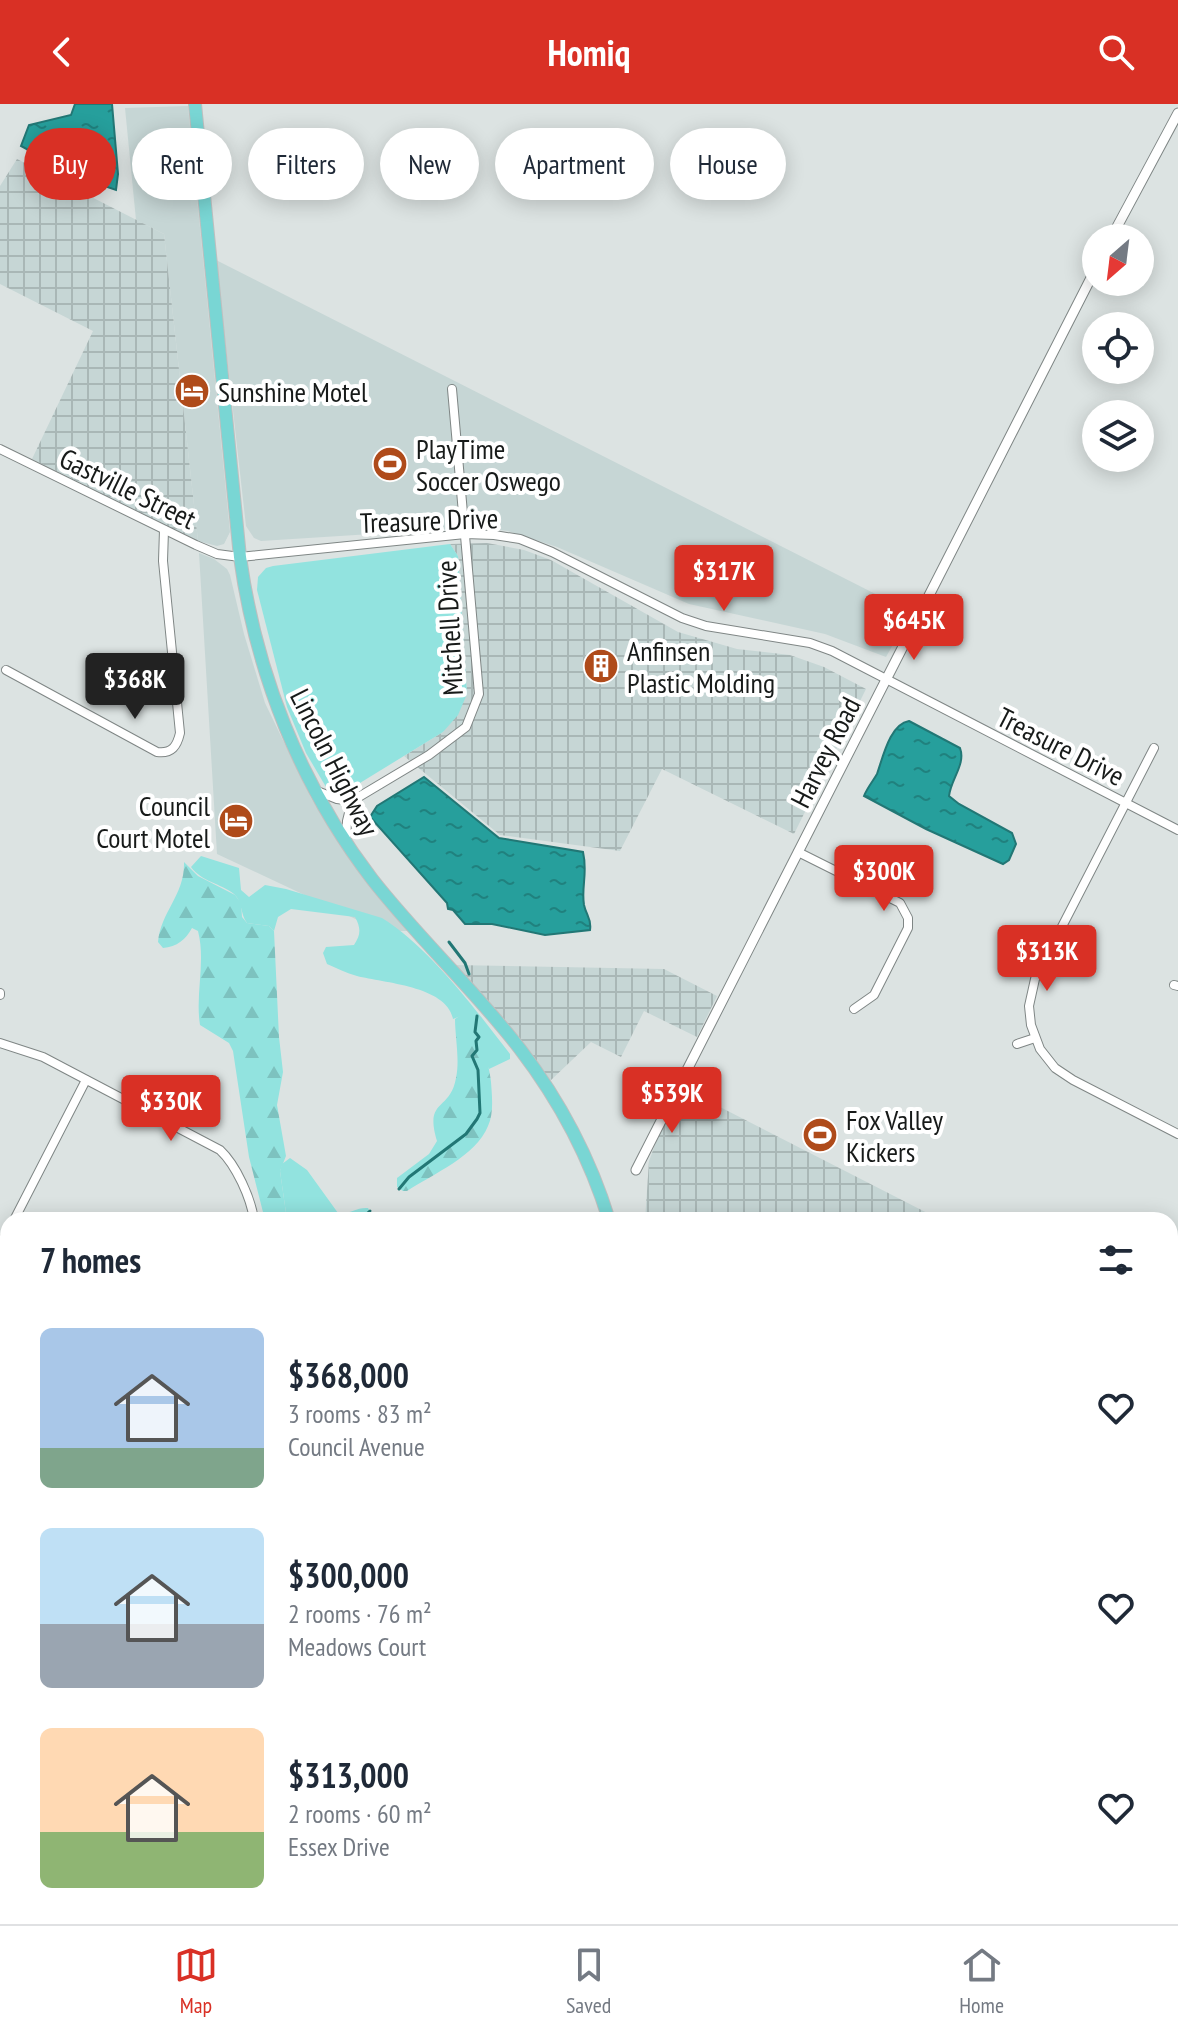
<!DOCTYPE html>
<html lang="en">
<head>
<meta charset="utf-8">
<style>
  body { margin:0; font-family:"PT Sans Narrow",sans-serif; background:#f6f6f7; color:#1f2937; height:100vh; display:flex; flex-direction:column; font-size:30px; white-space:nowrap }
  * { box-sizing:border-box; margin:0 }
  p { font-size:26px; color:#747a83 }
  .icon { flex:none; width:44px; height:44px; fill:none; stroke:currentColor; stroke-width:2; stroke-linecap:round; stroke-linejoin:round }
  .map { position:relative; flex:1; overflow:hidden }
  .sheet { position:absolute; left:0px; top:1108px; width:1178px; height:712px; display:flex; flex-direction:column; background:#fff; border-radius:24px 24px 0 0; box-shadow:0 4px 20px #0003 }
  .sheet>* { flex:none }
  .guide { position:absolute; left:24px; top:24px; width:1130px; height:72px; display:flex; gap:16px }
  .needle { width:52px; rotate:208deg }
  .buttons { position:absolute; left:1082px; top:120px; display:grid; gap:16px }
  .buttons a { display:grid; place-items:center; width:72px; height:72px; border-radius:50%; background:#fff; box-shadow:0 4px 20px #0003; font-size:40px }
  .price { position:absolute; translate:-50% -68px; padding:0 18px; border-radius:8px; background:#d93025; color:#fff; font-size:26px; line-height:52px; filter:drop-shadow(0 2px 4px #0008) }
  .price::after { content:''; position:absolute; left:50%; top:48px; width:24px; height:18px; margin-left:-12px; background:inherit; clip-path:polygon(0 0,100% 0,50% 100%) }
  .price.active { background:#222; color:#fff }
  ul { padding:0; list-style:none }
  li { display:flex; align-items:center; gap:24px; height:200px; padding:0 40px }
  li span { display:grid; place-items:center; flex:none; width:224px; height:160px; border-radius:12px; color:#555 }
  li>.icon { margin-inline-start:auto }
  span .icon { width:96px; height:96px; fill:#fffc; stroke-width:1 }
  li b { font-size:34px }
  h2 { display:flex; justify-content:space-between; align-items:center; height:96px; padding:0 40px; font-size:34px }
  .tag { padding:0 28px; border-radius:36px; background:#fff; box-shadow:0 4px 20px #0003; font-size:28px; line-height:72px }
  .tag.active { background:#d93025; color:#fff }
  header { display:flex; justify-content:space-between; align-items:center; height:104px; padding:0 40px; background:#d93025; color:#fff; font-size:36px; font-weight:800 }
  .dock { display:flex; justify-content:space-around; align-items:center; height:112px; border-top:2px solid #e0e1e3; background:#fff; font-size:22px; color:#747a83 }
  .dock a { display:grid; justify-items:center; gap:4px }
  .dock .active { color:#d93025 }
  .map>svg:first-child { display:block }
  .built { fill:#c6d6d5 }
  .industrial { fill:url(#industrial-grid) }
  .green { fill:#92e3df }
  .forest { fill:url(#forest-firs) }
  .cemetery { fill:url(#cemetery-stones) }
  .park { fill:url(#park-tufts) }
  .water { fill:url(#water-ripples); stroke:#227775; stroke-width:2 }
  .lines { fill:none; stroke-linecap:round; stroke-linejoin:round }
  .stream { stroke:#227775; stroke-width:3 }
  .minor-casing { stroke:#7f8685; stroke-width:10 }
  .tertiary-casing { stroke:#7f8685; stroke-width:11 }
  .primary-casing { stroke:#bebfbf; stroke-width:14 }
  .minor { stroke:#fff; stroke-width:8 }
  .tertiary { stroke:#fff; stroke-width:9 }
  .primary { stroke:#79d6d4; stroke-width:12 }
  .labels { text-anchor:middle; dominant-baseline:central; stroke-width:8; stroke-linejoin:round; paint-order:stroke }
  .poi-label { font-size:28px; fill:#171a19; stroke:#fff; text-anchor:start }
  .street-label { font-size:28px; fill:#171a19; stroke:#fff }
</style>
</head>
<body>
<header><svg class="icon" aria-label="back" viewBox="0 0 24 24"><path d="M15 5l-7 7 7 7"/></svg>Homiq<svg class="icon" aria-label="search" viewBox="0 0 24 24"><circle cx="10" cy="10" r="6"/><path d="M15 15l6 6"/></svg></header>
<div class="map">
<svg width="1178" height="1820" viewBox="0 0 1178 1820">
  <defs>
    <pattern id="industrial-grid" width="8" height="8" patternUnits="userSpaceOnUse" patternTransform="scale(2)"><rect width="8" height="8" fill="#c6d6d5"/><path d="M0 4h8M4 0v8" fill="none" stroke="#a9b7b6"/></pattern>
    <pattern id="forest-firs" width="22" height="20" patternUnits="userSpaceOnUse" patternTransform="scale(2)"><rect width="22" height="20" fill="#92e3df"/><path d="M5 1l3.5 6h-7zM16 11l3.5 6h-7z" fill="#7dc2bf"/></pattern>
    <pattern id="cemetery-stones" width="16" height="16" patternUnits="userSpaceOnUse" patternTransform="scale(2)"><rect width="16" height="16" fill="#92e3df"/><path d="M2 7V4a2 2 0 0 1 4 0v3zM10 15v-3a2 2 0 0 1 4 0v3z" fill="#7dc2bf"/></pattern>
    <pattern id="park-tufts" width="24" height="20" patternUnits="userSpaceOnUse" patternTransform="scale(2)"><rect width="24" height="20" fill="#92e3df"/><path d="M3 7l-1-3M5 7V3M7 7l1-3M15 17l-1-3M17 17v-4M19 17l1-3" fill="none" stroke="#7dc2bf"/></pattern>
    <pattern id="water-ripples" width="26" height="14" patternUnits="userSpaceOnUse" patternTransform="scale(2)"><rect width="26" height="14" fill="#269f9c"/><path d="M2 4q2-2 4 0t4 0M15 11q2-2 4 0t4 0" fill="none" stroke="#20817e"/></pattern>
  </defs>
  <rect width="100%" height="100%" fill="#dce3e2"/>
  <!-- built -->
  <g class="built">
    <polygon points="188,2 230,428 224,440 217,442 198,437 164,130 136,116 125,4"/>
    <polygon points="216,156 911,508 886,553 825,530 689,500 557,443 508,427 483,424 450,425 261,437 254,434 246,422"/>
    <polygon points="199,449 214,455 227,465 230,471 244,530 265,599 311,694 336,733 409,827 381,827 217,750"/>
  </g>
  <!-- industrial -->
  <g class="industrial">
    <polygon points="17,55 164,130 198,437 32,355 93,227 0,180 0,82"/>
    <polygon points="487,439 524,446 551,456 678,528 737,545 790,551 824,563 866,585 794,730 662,665 620,747 500,731 404,652 443,628 467,590 458,452 450,440"/>
    <polygon points="453,861 664,865 717,892 697,933 644,907 621,953 591,938 550,977 521,936"/>
    <polygon points="677,981 941,1116 645,1116 649,1057"/>
    <polygon points="1170,1233 1178,1237 1178,1399 1170,1395"/>
  </g>
  <!-- green -->
  <g class="green">
    <polygon points="450,440 458,452 467,590 458,611 443,628 342,690 326,683 306,649 287,603 257,486 258,473 266,464 273,462"/>
    <path d="M201 752 239 764 241 786 249 793 265 781 286 785 382 814C429 843 476 906 510 950V955L489 965 461 912 453 915C447 882 384 879 357 872 346 869 337 864 327 860L323 849 326 843 354 841C361 831 361 824 355 813L291 805 278 813 274 827 269 822 247 819C240 810 243 798 234 790 220 779 202 778 191 763Z"/>
    <path d="M290 1054 307 1066 338 1109C349 1111 356 1103 368 1104L372 1111 369 1116H287L280 1067 282 1060Z"/>
  </g>
  <!-- forest -->
  <g class="forest">
    <path d="M184 758 198 772 235 791 241 799 242 813 247 819 269 822 274 827 279 933 283 968 277 1001 286 1052 280 1067 287 1116H265L249 1053 233 947 229 939 200 921C195 890 206 858 198 827L192 824C186 835 177 843 163 844L158 838C161 807 185 791 184 758Z"/>
    <path d="M461 911C477 929 489 954 491 978 492 992 494 1009 488 1022 476 1052 433 1070 407 1087H403L397 1083V1074L429 1050 437 1037C424 994 450 1008 456 974 460 956 455 933 455 915Z"/>
  </g>
  <!-- cemetery -->
  <g class="cemetery">
    <polygon points="1170,1395 1178,1399 1178,1658 1170,1674"/>
    <polygon points="628,1812 1100,1812 1096,1820 628,1820"/>
  </g>
  <!-- park -->
  <polygon class="park" points="205,1812 298,1812 299,1820 201,1820"/>
  <!-- water -->
  <g class="water">
    <polygon points="75,0 112,0 118,70 116,86 78,73 21,42 29,21 71,11"/>
    <path d="M909 617 960 644C966 660 951 675 949 692L959 700 1012 729 1016 740 1009 756 1003 760 926 725 864 692C867 684 873 677 877 670 883 653 890 620 909 617Z"/>
    <path d="M424 673 499 734 583 748C588 769 581 783 584 801 586 811 592 815 590 826L545 831 492 820H465L453 806 448 805 447 799 370 713 377 702Z"/>
  </g>
  <g class="lines">
    <!-- stream -->
    <g class="stream">
      <polyline points="449,838 465,859 469,870"/>
      <polyline points="399,1085 409,1073 466,1030 477,1015 480,1009 478,966 472,952 477,946 476,937 479,933 475,928 477,912"/>
      <polyline points="53,1115 56,1116"/>
      <polyline points="360,1116 370,1107"/>
      <polyline points="335,1812 335,1820"/>
    </g>
    <defs>
      <g id="minor">
        <polyline points="0,345 196,441 217,450 240,453 465,430 494,431 520,435 552,448 682,514 706,522 810,539 832,547 1178,726"/>
        <path d="M6 566 157 648C172 650 177 642 180 629L163 457 164 426"/>
        <polyline points="1154,644 1035,875 1029,902 1031,921 1040,945 1055,964 1073,976 1178,1030"/>
        <polyline points="317,687 337,695 352,697 429,651 466,623 479,590 452,285"/>
        <polyline points="346,738 347,717 352,697"/>
        <polyline points="798,748 900,799 908,814 908,824 874,891 854,905"/>
        <polyline points="1174,881 1178,882"/>
        <polyline points="0,889 0,891"/>
        <path d="M0 939 43 953 220 1046C236 1061 251 1094 254 1116"/>
        <polyline points="1017,940 1035,934"/>
        <polyline points="14,1116 86,976"/>
        <polyline points="0,1142 8,1127"/>
        <polyline points="0,1228 8,1232"/>
        <polyline points="0,1352 8,1337"/>
        <polyline points="0,1736 8,1740"/>
        <polyline points="148,1812 164,1820"/>
        <polyline points="437,1812 443,1820"/>
        <polyline points="193,1820 197,1812"/>
        <polyline points="1176,1820 1178,1817"/>
      </g>
      <g id="tertiary">
        <polyline points="1111,134 1178,9"/>
        <polyline points="636,1066 1096,164"/>
      </g>
      <g id="primary">
        <path d="M195 0 240 453C256 569 300 681 372 775 418 834 474 885 520 945 559 996 590 1054 609 1116"/>
        <polyline points="619,1820 619,1812"/>
      </g>
    </defs>
    <!-- minor casing -->
    <use href="#minor" class="minor-casing"/>
    <!-- tertiary casing -->
    <use href="#tertiary" class="tertiary-casing"/>
    <!-- primary casing -->
    <use href="#primary" class="primary-casing"/>
    <!-- minor -->
    <use href="#minor" class="minor"/>
    <!-- tertiary -->
    <use href="#tertiary" class="tertiary"/>
    <!-- primary -->
    <use href="#primary" class="primary"/>
  </g>
  <!-- icons -->
  <defs>
    <symbol id="hotel-disc" viewBox="-11 -11 22 22"><circle r="9.5" fill="#af4b1a" stroke="#fff"/><path d="M-6-4.5h1.5V1H6V5H4.5V3h-9V5H-6ZM-4 0a1.8 1.8 0 1 1 3.6 0ZM.5 0V-2.5h3Q6-2.5 6 0Z" fill="#fff"/></symbol>
    <symbol id="stadium-disc" viewBox="-11 -11 22 22"><circle r="9.5" fill="#af4b1a" stroke="#fff"/><path d="M0-5a6.5 5 0 1 0 0 10a6.5 5 0 1 0 0-10ZM-3.5-1.8h7v3.6h-7Z" fill="#fff"/></symbol>
    <symbol id="building-disc" viewBox="-11 -11 22 22"><circle r="9.5" fill="#af4b1a" stroke="#fff"/><path d="M-4-6H4V6H1V3H-1V6H-4ZM-2.5-4.3h1.7v1.8h-1.7ZM.8-4.3h1.7v1.8H.8ZM-2.5-1h1.7V.8h-1.7ZM.8-1h1.7V.8H.8Z" fill="#fff"/></symbol>
  </defs>
  <g fill-rule="evenodd">
    <use href="#hotel-disc" x="172" y="267" width="40" height="40"/>
    <use href="#stadium-disc" x="370" y="340" width="40" height="40"/>
    <use href="#building-disc" x="581" y="542" width="40" height="40"/>
    <use href="#hotel-disc" x="216" y="697" width="40" height="40"/>
    <use href="#stadium-disc" x="800" y="1011" width="40" height="40"/>
  </g>
  <g class="labels">
    <!-- poi labels -->
    <g class="poi-label">
      <text x="218" y="287">Sunshine Motel</text>
      <text x="416" y="344">PlayTime<tspan x="416" dy="32">Soccer Oswego</tspan></text>
      <text x="627" y="546">Anfinsen<tspan x="627" dy="32">Plastic Molding</tspan></text>
      <text x="210" y="701" text-anchor="end">Council<tspan x="210" dy="32">Court Motel</tspan></text>
      <text x="846" y="1015">Fox Valley<tspan x="846" dy="32">Kickers</tspan></text>
    </g>
    <!-- street labels -->
    <g class="street-label">
      <text transform="translate(128 384) rotate(26)">Gastville Street</text>
      <text transform="translate(429 416) rotate(-2)">Treasure Drive</text>
      <text transform="translate(449 524) rotate(-93)">Mitchell Drive</text>
      <text transform="translate(1061 642) rotate(27)">Treasure Drive</text>
      <text transform="translate(825 648) rotate(-63)">Harvey Road</text>
      <text transform="translate(335 658) rotate(63)">Lincoln Highway</text>
    </g>
  </g>
</svg>
<div class="buttons">
<a><svg class="needle" viewBox="-14 -14 28 28"><path d="M0-13l5 13h-10z" fill="#e53935"/><path d="M0 13l5-13h-10z" fill="#747a83"/></svg></a>
<a><svg class="icon" aria-label="locate" viewBox="0 0 24 24"><circle cx="12" cy="12" r="6"/><path d="M12 2v4M12 18v4M2 12h4M18 12h4"/></svg></a>
<a><svg class="icon" aria-label="layers" viewBox="0 0 24 24"><path d="M12 4l9 5-9 5-9-5zM3 14l9 5 9-5"/></svg></a>
</div>
<b class="price" style="left:724px;top:509px">$317K</b>
<b class="price" style="left:914px;top:558px">$645K</b>
<b class="price active" style="left:135px;top:617px">$368K</b>
<b class="price" style="left:884px;top:809px">$300K</b>
<b class="price" style="left:1047px;top:889px">$313K</b>
<b class="price" style="left:672px;top:1031px">$539K</b>
<b class="price" style="left:171px;top:1039px">$330K</b>
<div class="guide">
<a class="tag active">Buy</a>
<a class="tag">Rent</a>
<a class="tag">Filters</a>
<a class="tag">New</a>
<a class="tag">Apartment</a>
<a class="tag">House</a>
</div>
<section class="sheet">
<h2>7 homes<svg class="icon" aria-label="filters" viewBox="0 0 24 24"><path d="M4 7h16M4 17h16"/><circle cx="9" cy="7" r="2"/><circle cx="15" cy="17" r="2"/></svg></h2>
<ul>
<li><span style="background:linear-gradient(#a9c7e8 75%,#7fa58c 0)"><svg class="icon" aria-label="home" viewBox="0 0 24 24"><path d="M3 11l9-7 9 7M6 9v11h12V9"/></svg></span><div><b>$368,000</b><p>3 rooms · 83 m²</p><p>Council Avenue</p></div><svg class="icon" aria-label="heart" viewBox="0 0 24 24"><path d="M12 20l-8-8c-3-5 5-10 8-4 3-6 11-1 8 4z"/></svg></li>
<li><span style="background:linear-gradient(#bfe0f5 60%,#9aa5b1 0)"><svg class="icon" aria-label="home" viewBox="0 0 24 24"><path d="M3 11l9-7 9 7M6 9v11h12V9"/></svg></span><div><b>$300,000</b><p>2 rooms · 76 m²</p><p>Meadows Court</p></div><svg class="icon" aria-label="heart" viewBox="0 0 24 24"><path d="M12 20l-8-8c-3-5 5-10 8-4 3-6 11-1 8 4z"/></svg></li>
<li><span style="background:linear-gradient(#ffd9b3 65%,#8fb573 0)"><svg class="icon" aria-label="home" viewBox="0 0 24 24"><path d="M3 11l9-7 9 7M6 9v11h12V9"/></svg></span><div><b>$313,000</b><p>2 rooms · 60 m²</p><p>Essex Drive</p></div><svg class="icon" aria-label="heart" viewBox="0 0 24 24"><path d="M12 20l-8-8c-3-5 5-10 8-4 3-6 11-1 8 4z"/></svg></li>
</ul>
</section>
</div>
<nav class="dock">
<a class="active"><svg class="icon" aria-label="map" viewBox="0 0 24 24"><path d="M3 6l6-2 6 2 6-2v14l-6 2-6-2-6 2zM9 4v14M15 6v14"/></svg>Map</a>
<a><svg class="icon" aria-label="saved" viewBox="0 0 24 24"><path d="M7 4h10v16l-5-4-5 4z"/></svg>Saved</a>
<a><svg class="icon" aria-label="home" viewBox="0 0 24 24"><path d="M3 11l9-7 9 7M6 9v11h12V9"/></svg>Home</a>
</nav>
</body>
</html>
